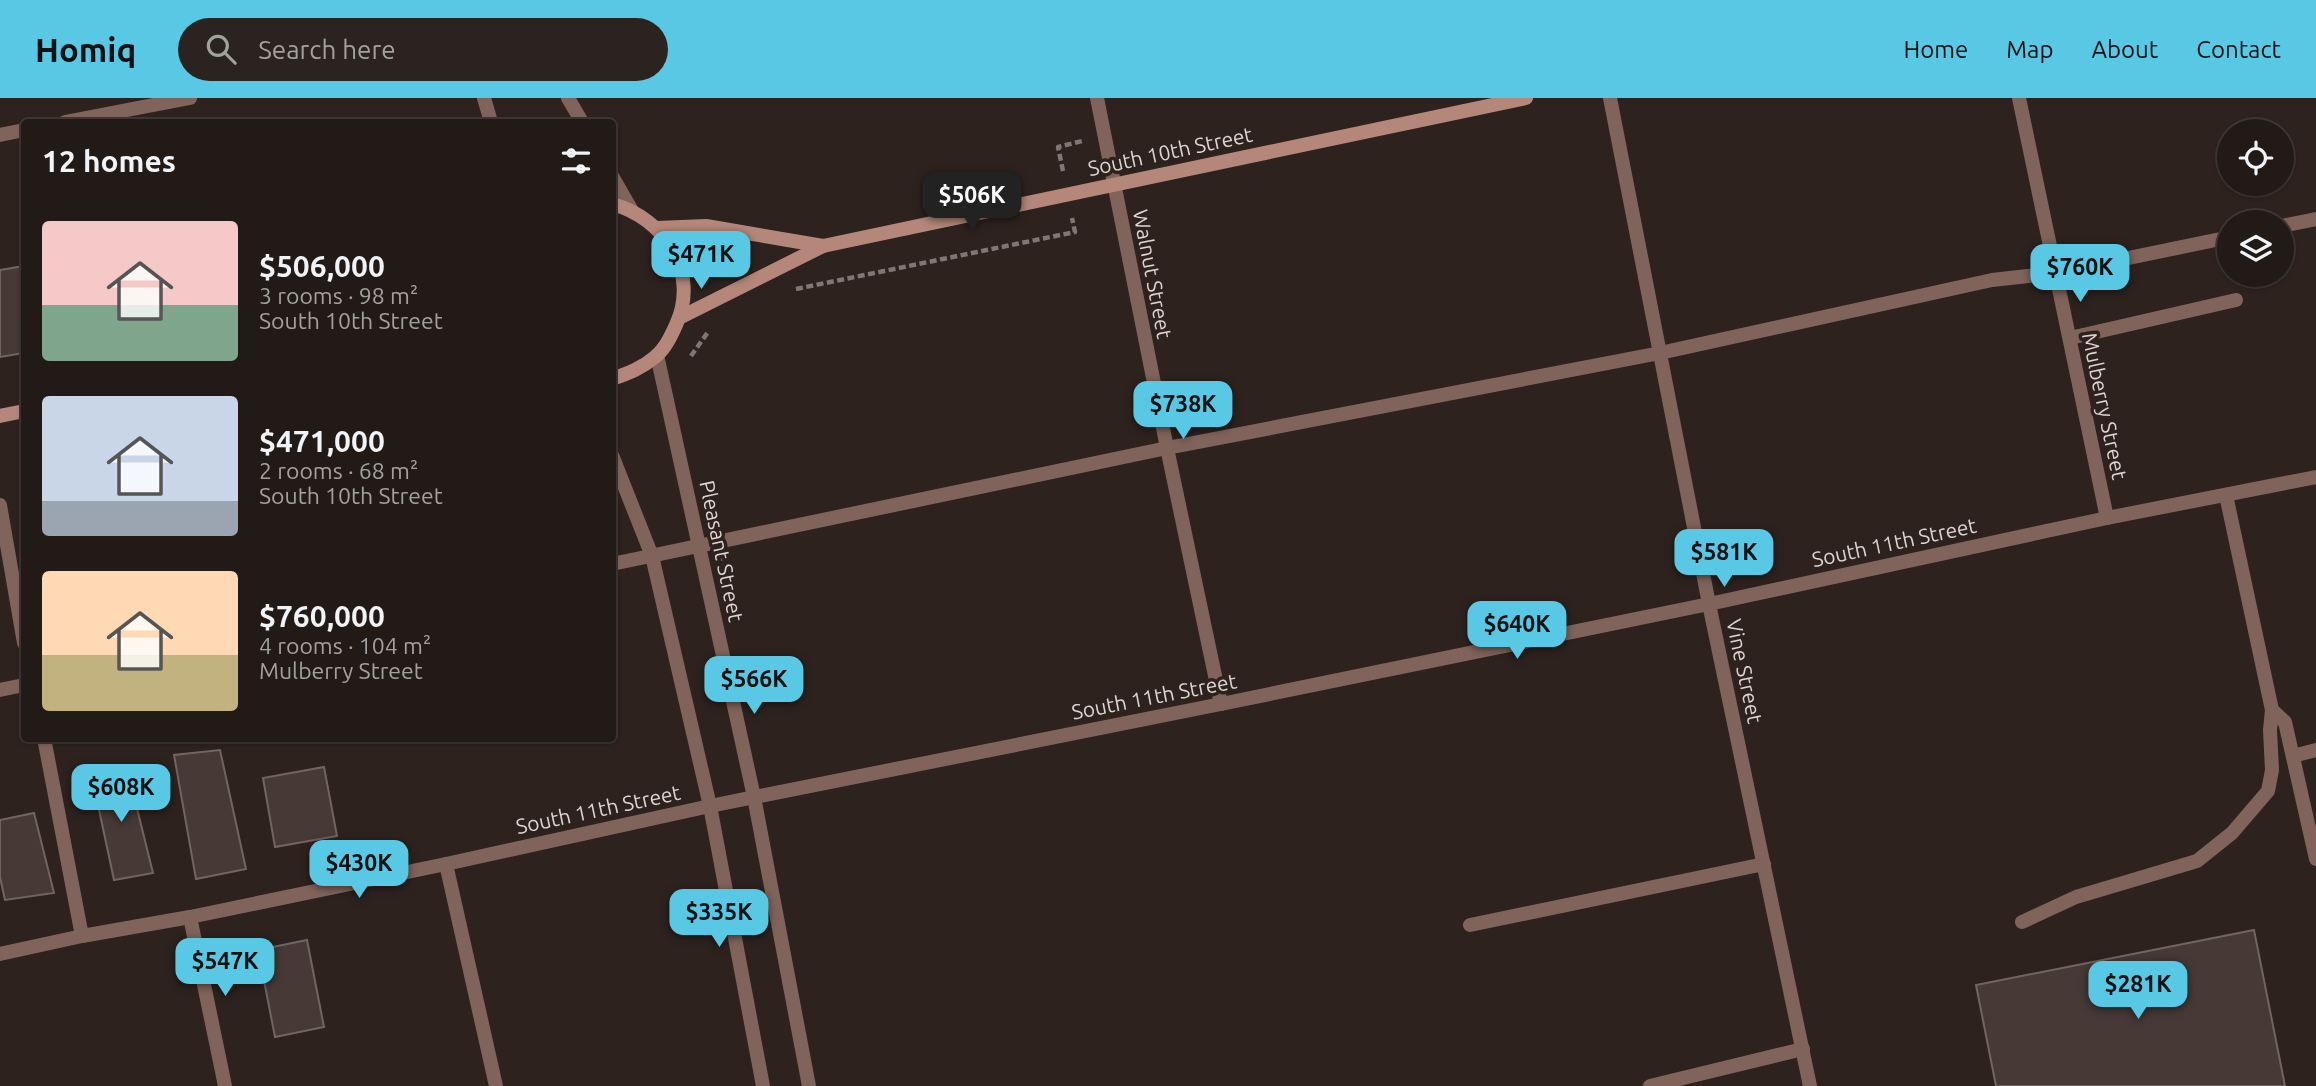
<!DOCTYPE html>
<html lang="en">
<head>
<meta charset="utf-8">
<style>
  body { margin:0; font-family:Ubuntu,sans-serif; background:#2a231f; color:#f1f3f6; height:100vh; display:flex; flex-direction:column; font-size:26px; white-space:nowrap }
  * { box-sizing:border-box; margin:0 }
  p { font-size:23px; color:#a2a1a1 }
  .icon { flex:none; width:38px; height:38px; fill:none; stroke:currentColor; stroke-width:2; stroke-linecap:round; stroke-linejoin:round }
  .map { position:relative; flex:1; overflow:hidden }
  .panel { position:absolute; left:21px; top:21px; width:595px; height:623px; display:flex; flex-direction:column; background:#221a16; border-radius:7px; box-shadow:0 2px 5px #0004,0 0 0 2px #3f3835 }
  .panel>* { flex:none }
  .fabs { position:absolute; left:2217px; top:21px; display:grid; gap:14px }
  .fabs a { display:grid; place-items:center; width:77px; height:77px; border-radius:50%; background:#221a16; box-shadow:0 2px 5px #0004,0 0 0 2px #3f3835; font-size:35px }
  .price { position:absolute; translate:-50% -60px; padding:0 16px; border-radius:14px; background:#59c8e4; color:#111; font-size:23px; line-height:46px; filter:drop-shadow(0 2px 4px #0008) }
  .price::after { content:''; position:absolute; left:50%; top:42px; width:21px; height:16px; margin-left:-10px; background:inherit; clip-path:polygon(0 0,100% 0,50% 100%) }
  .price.current { background:#222; color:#fff }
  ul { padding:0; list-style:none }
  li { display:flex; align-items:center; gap:21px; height:175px; padding:0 21px }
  li span { display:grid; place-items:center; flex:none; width:196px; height:140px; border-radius:7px; color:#555 }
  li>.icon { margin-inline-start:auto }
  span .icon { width:84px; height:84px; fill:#fffc; stroke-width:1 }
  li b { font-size:30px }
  h2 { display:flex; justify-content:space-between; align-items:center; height:84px; padding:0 21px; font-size:30px }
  header { display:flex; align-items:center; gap:42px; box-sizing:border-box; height:98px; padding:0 35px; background:#59c8e4; color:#111 }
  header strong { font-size:33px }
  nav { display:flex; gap:38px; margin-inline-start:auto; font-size:24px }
  .search { width:490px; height:63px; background:#2a231f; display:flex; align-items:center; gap:18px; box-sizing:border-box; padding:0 24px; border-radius:38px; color:#a2a1a1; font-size:26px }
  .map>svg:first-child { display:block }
  .building { fill:#463936; stroke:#726460; stroke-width:2 }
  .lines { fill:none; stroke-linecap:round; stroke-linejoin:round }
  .path { stroke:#807673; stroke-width:4.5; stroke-dasharray:7 3.5; stroke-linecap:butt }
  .service { stroke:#80645b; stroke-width:14 }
  .minor { stroke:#80645b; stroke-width:14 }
  .tertiary { stroke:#80645b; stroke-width:14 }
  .secondary { stroke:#b5877a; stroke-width:14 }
  .path-bridge { stroke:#807673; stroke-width:4.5; stroke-dasharray:7 3.5; stroke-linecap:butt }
  .labels { text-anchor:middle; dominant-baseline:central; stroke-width:7; stroke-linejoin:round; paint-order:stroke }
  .street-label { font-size:21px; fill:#ddd5d3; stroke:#2d221e }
</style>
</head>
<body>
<header>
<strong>Homiq</strong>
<div class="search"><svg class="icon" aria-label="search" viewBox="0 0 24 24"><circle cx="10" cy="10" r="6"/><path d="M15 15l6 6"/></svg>Search here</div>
<nav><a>Home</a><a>Map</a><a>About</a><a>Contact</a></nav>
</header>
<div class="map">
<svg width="2316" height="988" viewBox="0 0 2316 988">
  <rect width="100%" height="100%" fill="#2d221e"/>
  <!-- building -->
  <g class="building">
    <polygon points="24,168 24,255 0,259 0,172"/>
    <polygon points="220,652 246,771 196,781 174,657"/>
    <polygon points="324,669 337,738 275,749 263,680"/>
    <polygon points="127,670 153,775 114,782 91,674"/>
    <polygon points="34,715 54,795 5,802 0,779 0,722"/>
    <polygon points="2254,832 2285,988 1996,988 1976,887"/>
    <polygon points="307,842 324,929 275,939 258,852"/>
  </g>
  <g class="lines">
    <!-- path -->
    <g class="path">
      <polyline points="1063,73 1058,49 1082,43"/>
      <polyline points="796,191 1075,134 1072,120"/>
      <polyline points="691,258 708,234"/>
    </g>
    <!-- service -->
    <g class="service">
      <polyline points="65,24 190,0"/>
      <polyline points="0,37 24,32"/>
      <polyline points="2282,128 2316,121"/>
      <polyline points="2070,240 2236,202"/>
      <polyline points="2226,397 2272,612 2285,624 2316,761"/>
      <polyline points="0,407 24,545"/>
      <polyline points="612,466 1167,350 1660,255 1992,182 2056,175 2230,139"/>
      <polyline points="0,592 24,587"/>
      <polyline points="44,640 82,838"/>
      <polyline points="2293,658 2316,652"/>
      <polyline points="446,766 496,988"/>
      <polyline points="2022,824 2076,799 2197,763 2232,735 2268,693 2272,672 2270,632 2272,612"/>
      <polyline points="1470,827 1764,766"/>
      <polyline points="1650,988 1803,951"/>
    </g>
    <!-- minor -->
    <g class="minor">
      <polyline points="1097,0 1167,350 1221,606"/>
      <polyline points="1610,0 1709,506 1810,988"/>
      <polyline points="2019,0 2107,420"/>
      <polyline points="190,819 225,988"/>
      <polyline points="0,856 82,838 190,819 446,766 710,708 1221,606 1709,506 2107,420 2316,379"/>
    </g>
    <!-- tertiary -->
    <g class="tertiary">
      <polyline points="484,0 491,24"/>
      <polyline points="568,0 582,24"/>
      <polyline points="612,78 631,111"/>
      <polyline points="657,257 754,699 809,988"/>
      <polyline points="612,357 652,458 710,708 763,988"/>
    </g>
    <!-- secondary -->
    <g class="secondary">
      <path d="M612 106C665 120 700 175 676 227 671 238 665 251 655 259 642 270 629 275 612 281"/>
      <polyline points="657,130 706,128 823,148"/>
      <polyline points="679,220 823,148 1526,0"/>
      <polyline points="0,318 24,313"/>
    </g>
    <!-- path-bridge -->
    <polyline class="path-bridge" points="714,425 724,467"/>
  </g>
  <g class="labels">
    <!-- street labels -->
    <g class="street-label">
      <text transform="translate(1170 53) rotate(-12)">South 10th Street</text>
      <text transform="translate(1153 176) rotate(79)">Walnut Street</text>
      <text transform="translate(2105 308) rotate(78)">Mulberry Street</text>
      <text transform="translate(1894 444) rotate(-12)">South 11th Street</text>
      <text transform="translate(722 453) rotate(78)">Pleasant Street</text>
      <text transform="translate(1745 573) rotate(78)">Vine Street</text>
      <text transform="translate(1154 598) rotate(-11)">South 11th Street</text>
      <text transform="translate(598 711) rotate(-12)">South 11th Street</text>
    </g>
  </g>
</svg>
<div class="fabs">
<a><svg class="icon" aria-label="locate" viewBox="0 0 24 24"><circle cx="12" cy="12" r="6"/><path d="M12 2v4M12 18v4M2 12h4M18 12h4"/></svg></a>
<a><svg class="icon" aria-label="layers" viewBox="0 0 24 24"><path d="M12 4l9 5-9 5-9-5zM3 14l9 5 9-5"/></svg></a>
</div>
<b class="price current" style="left:972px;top:134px">$506K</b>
<b class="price" style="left:701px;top:193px">$471K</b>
<b class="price" style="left:2080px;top:206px">$760K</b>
<b class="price" style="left:1183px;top:343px">$738K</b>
<b class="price" style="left:1724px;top:491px">$581K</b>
<b class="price" style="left:1517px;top:563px">$640K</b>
<b class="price" style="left:754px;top:618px">$566K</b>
<b class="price" style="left:121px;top:726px">$608K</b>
<b class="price" style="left:359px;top:802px">$430K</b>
<b class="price" style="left:719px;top:851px">$335K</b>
<b class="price" style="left:225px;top:900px">$547K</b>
<b class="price" style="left:2138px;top:923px">$281K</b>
<section class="panel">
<h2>12 homes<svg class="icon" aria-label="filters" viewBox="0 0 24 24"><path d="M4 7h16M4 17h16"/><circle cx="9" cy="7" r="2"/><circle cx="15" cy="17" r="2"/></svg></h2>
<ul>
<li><span style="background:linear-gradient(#f6c9c9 60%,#7fa58c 0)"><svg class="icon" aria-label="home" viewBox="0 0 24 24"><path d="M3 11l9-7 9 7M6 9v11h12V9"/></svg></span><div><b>$506,000</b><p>3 rooms · 98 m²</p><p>South 10th Street</p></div></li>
<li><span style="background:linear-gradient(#c9d6e8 75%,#9aa5b1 0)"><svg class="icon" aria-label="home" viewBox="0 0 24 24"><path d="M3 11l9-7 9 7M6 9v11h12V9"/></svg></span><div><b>$471,000</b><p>2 rooms · 68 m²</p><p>South 10th Street</p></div></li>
<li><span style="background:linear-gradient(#ffd9b3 60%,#c2b280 0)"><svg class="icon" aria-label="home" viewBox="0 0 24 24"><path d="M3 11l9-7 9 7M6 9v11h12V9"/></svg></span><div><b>$760,000</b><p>4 rooms · 104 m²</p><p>Mulberry Street</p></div></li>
</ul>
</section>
</div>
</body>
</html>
